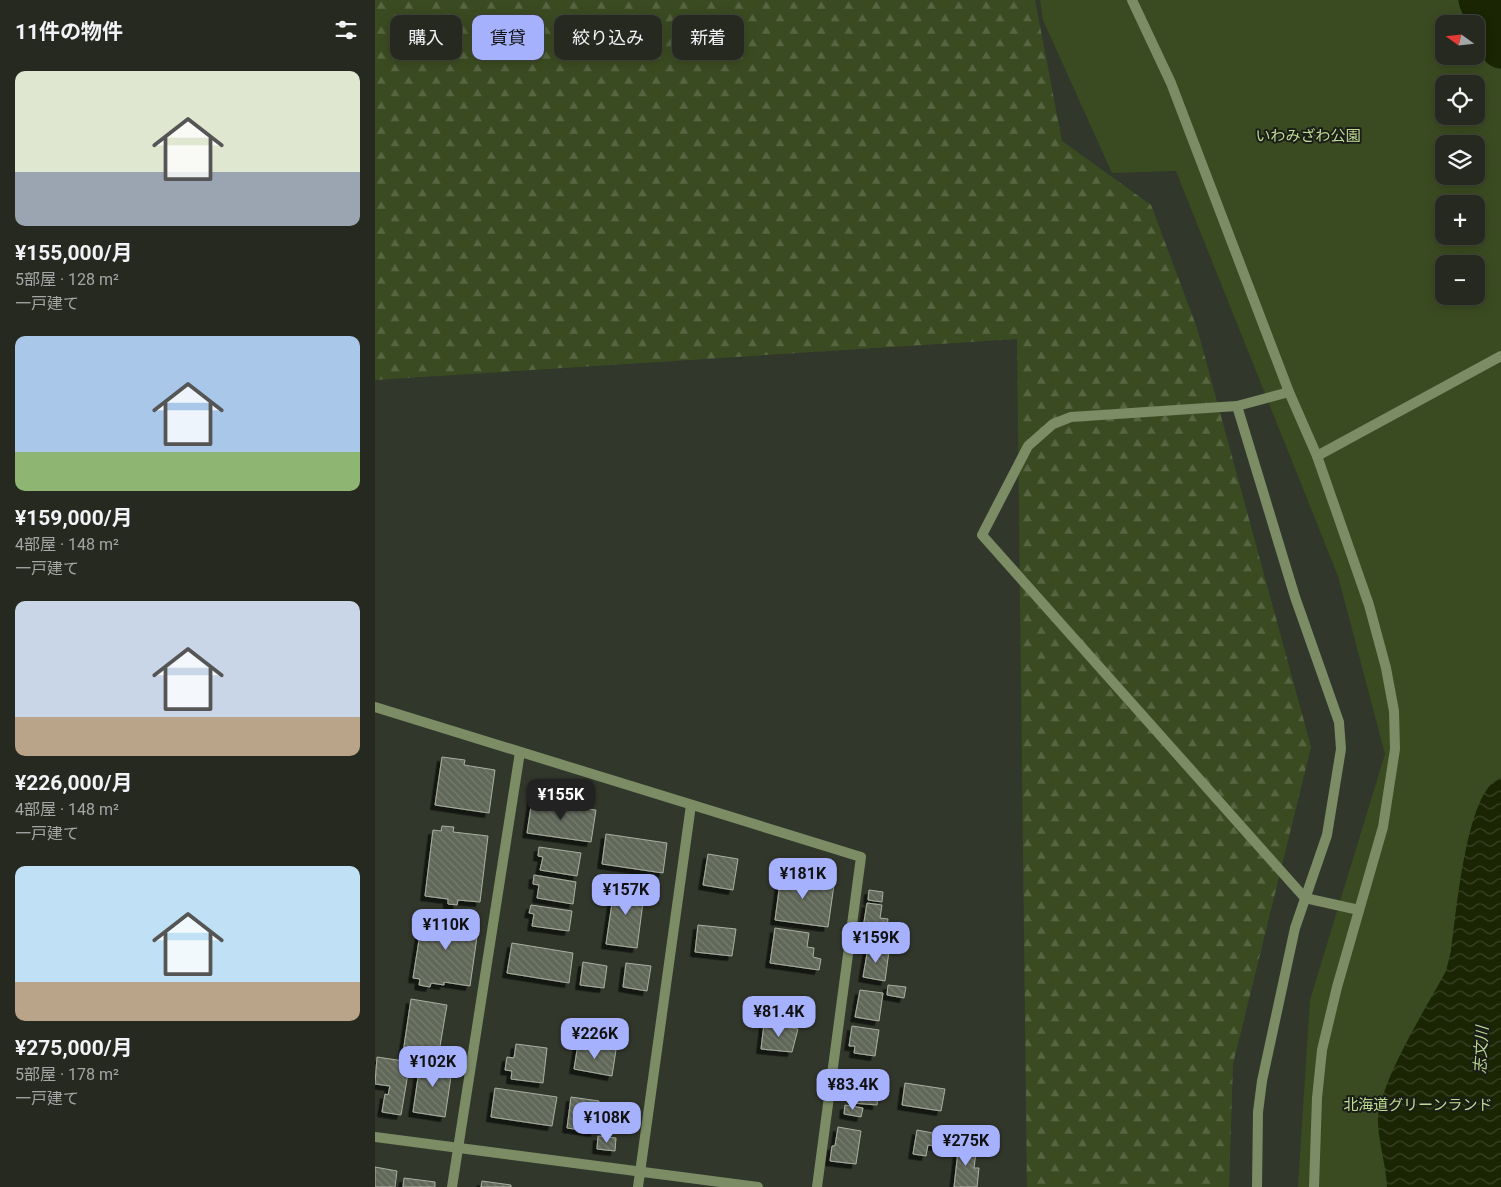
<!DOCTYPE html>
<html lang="ja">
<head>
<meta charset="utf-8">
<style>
  body { margin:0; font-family:Roboto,"Noto Sans JP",sans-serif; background:#32352d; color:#f1f3f6; height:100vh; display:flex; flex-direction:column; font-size:19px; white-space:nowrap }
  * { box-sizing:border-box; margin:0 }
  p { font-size:16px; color:#a4a6a5 }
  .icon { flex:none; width:28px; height:28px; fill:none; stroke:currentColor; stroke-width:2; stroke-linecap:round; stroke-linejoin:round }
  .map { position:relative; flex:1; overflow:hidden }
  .drawer { display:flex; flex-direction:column; background:#262920; width:375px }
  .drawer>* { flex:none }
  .top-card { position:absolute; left:15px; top:15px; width:475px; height:45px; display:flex; gap:10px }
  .needle { width:32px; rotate:285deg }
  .buttons { position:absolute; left:1060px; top:15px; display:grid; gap:10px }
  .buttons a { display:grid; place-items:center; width:50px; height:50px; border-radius:10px; background:#262920; box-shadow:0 2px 12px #0003,0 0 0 1px #42453e; font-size:25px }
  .price { position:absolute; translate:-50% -42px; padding:0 11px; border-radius:10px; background:#a5b1fc; color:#111; font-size:16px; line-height:32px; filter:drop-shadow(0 1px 2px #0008) }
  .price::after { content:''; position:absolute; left:50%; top:30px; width:15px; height:11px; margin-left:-8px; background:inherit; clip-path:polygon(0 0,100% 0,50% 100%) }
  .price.on { background:#222; color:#fff }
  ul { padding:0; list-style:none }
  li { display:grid; align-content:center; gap:10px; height:265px; padding:0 15px }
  li span { display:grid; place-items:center; height:155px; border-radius:10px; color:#555 }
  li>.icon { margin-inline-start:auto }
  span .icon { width:90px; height:90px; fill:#fffc; stroke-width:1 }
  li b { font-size:21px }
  h2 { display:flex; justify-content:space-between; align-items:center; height:60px; padding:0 15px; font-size:21px }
  .pill { padding:0 18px; border-radius:10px; background:#262920; box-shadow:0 2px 12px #0003,0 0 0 1px #42453e; font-size:18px; line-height:45px }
  .pill.on { background:#a5b1fc; color:#111 }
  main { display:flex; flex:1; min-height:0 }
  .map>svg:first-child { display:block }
  .forest { fill:url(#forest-firs) }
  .park { fill:#3b4b21; fill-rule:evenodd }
  .water { fill:url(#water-waves) }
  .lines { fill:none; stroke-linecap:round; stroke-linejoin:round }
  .river { stroke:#1a2504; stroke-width:41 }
  .building { fill:url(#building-back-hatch); stroke:#a9b0a1; filter:url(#shadow) }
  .lane { stroke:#7c8c65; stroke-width:10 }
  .street { stroke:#7c8c65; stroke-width:10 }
  .labels { text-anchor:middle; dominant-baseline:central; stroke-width:4; stroke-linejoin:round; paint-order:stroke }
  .park-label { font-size:15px; fill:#bfdc94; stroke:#1b1d18 }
  .water-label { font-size:16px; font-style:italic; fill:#b9d68e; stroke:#1b1d18 }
</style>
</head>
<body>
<main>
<section class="drawer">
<h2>11件の物件<svg class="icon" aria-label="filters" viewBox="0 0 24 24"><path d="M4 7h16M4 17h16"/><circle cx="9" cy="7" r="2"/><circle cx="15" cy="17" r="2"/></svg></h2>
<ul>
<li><span style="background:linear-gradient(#dfe7d0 65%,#9aa5b1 0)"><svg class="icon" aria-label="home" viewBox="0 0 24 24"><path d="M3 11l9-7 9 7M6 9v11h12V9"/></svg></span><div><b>¥155,000/月</b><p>5部屋 · 128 m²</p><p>一戸建て</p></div></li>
<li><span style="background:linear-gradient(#a9c7e8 75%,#8fb573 0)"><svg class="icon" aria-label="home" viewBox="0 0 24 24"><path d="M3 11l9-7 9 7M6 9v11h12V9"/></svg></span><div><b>¥159,000/月</b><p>4部屋 · 148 m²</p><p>一戸建て</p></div></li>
<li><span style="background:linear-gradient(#c9d6e8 75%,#b9a48a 0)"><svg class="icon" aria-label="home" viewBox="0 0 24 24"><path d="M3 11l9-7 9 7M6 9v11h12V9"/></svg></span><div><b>¥226,000/月</b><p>4部屋 · 148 m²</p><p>一戸建て</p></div></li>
<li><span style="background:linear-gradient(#bfe0f5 75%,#b9a48a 0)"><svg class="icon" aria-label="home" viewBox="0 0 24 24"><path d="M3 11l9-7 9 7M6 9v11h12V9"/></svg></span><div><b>¥275,000/月</b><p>5部屋 · 178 m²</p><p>一戸建て</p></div></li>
</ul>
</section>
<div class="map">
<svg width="1126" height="1187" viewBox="0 0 1126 1187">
  <defs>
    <pattern id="forest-firs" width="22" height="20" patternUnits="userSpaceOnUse" patternTransform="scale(1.25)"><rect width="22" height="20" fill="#3b4b21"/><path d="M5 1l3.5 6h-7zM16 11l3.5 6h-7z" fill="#576541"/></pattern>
    <pattern id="water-waves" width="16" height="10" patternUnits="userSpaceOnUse" patternTransform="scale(1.25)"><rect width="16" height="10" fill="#1a2504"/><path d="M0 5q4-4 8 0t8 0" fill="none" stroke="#3b4428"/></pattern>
    <pattern id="building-back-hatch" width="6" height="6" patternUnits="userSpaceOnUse" patternTransform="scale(1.25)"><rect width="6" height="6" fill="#616759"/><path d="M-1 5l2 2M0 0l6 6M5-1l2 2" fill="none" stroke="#777d70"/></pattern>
    <filter id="shadow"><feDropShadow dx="-4.5" dy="4.5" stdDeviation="0" flood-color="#0009"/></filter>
  </defs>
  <rect width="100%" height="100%" fill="#32372b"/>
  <!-- forest -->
  <polygon class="forest" points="0,0 660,0 687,141 776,205 822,328 936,747 858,1064 854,1187 652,1187 642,339 0,380"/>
  <!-- park -->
  <path class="park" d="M665 0H1126V1187H923L935 1000 1010 754 963 576 801 171 737 173 668 20ZM1069 24H1101V56H1069ZM1069 84H1101V116H1069ZM1069 144H1101V176H1069ZM1069 204H1101V236H1069ZM1069 264H1101V296H1069Z"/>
  <!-- water -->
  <path class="water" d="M1126 778V1187H1012C1011 1165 1004 1145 1003 1123 1001 1087 1053 1005 1071 971L1076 951C1081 917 1091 787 1126 778Z"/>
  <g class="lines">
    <!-- river -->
    <polyline class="river" points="1104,0 1126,48"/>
  </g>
  <!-- building -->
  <g class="building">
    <polygon points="67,757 90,760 89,765 120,770 114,813 60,805"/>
    <polygon points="158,793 166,794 165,802 221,810 216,842 152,833"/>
    <polygon points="67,826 79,827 78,832 113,836 105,902 83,900 82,905 73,904 73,899 50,896 58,830 66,831"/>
    <polygon points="231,834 292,843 288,873 227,864"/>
    <polygon points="164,847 206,853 202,876 165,870 168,857 163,856"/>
    <polygon points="333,854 363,859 358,890 328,885"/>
    <polygon points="407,868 430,871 428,883 459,885 453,927 400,920"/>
    <polygon points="159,875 201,882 198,904 162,898 164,885 158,884"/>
    <polygon points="240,883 270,887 262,948 231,944"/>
    <polygon points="494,890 508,892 507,902 493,900"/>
    <polygon points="492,903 507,905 505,918 513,919 512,927 515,928 513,945 486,941"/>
    <polygon points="156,905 197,911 194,931 157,926 159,914 154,913"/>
    <polygon points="71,912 83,914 82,919 104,923 95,986 69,982 69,985 56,983 55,987 44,985 45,979 38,978 48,915 71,918"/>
    <polygon points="323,925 361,929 357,956 320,952"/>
    <polygon points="400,928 434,933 432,947 439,948 438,957 446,959 444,970 395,963"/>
    <polygon points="137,943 198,953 194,983 132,973"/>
    <polygon points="493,948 514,951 510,981 488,977"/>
    <polygon points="208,962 232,966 229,988 205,985"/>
    <polygon points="251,963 276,966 272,991 248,987"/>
    <polygon points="513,985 531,987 529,998 512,995"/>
    <polygon points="485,990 508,993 504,1021 480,1017"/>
    <polygon points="36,999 72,1005 63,1058 28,1053"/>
    <polygon points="389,1024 423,1029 417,1052 386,1049"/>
    <polygon points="477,1026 504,1030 500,1056 479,1053 480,1046 474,1046"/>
    <polygon points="141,1044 172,1048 168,1083 136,1079 137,1071 130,1070 132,1057 139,1058"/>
    <polygon points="203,1044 241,1050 237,1076 199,1069"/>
    <polygon points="2,1057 35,1062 26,1115 7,1112 10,1094 13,1095 15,1086 0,1084"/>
    <polygon points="52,1059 78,1063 70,1117 38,1112 45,1064 51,1064"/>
    <polygon points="481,1073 505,1076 502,1105 477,1103"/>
    <polygon points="530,1083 570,1089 566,1111 527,1105"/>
    <polygon points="120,1088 182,1097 177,1126 116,1117"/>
    <polygon points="196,1097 224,1101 220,1132 192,1128"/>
    <polygon points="470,1105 488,1108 486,1117 469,1114"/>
    <polygon points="463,1127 486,1131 481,1164 455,1161 457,1146 460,1146"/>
    <polygon points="542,1130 563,1134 561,1146 553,1145 551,1156 538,1154"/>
    <polygon points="223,1136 241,1138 240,1151 222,1149"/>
    <polygon points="584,1143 602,1145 599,1168 604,1168 602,1187 579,1187"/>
    <polygon points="0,1167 22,1171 20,1187 0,1187"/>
    <polygon points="29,1178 60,1182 60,1187 28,1187"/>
    <polygon points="107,1181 136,1185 136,1187 106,1187"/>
  </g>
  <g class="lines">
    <!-- lane -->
    <polyline class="lane" points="757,0 796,83 914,392 942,456 994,605 1011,668 1019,711 1020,749 1008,827 962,987 947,1050 942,1098 939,1187"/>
    <!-- street -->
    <g class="street">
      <polyline points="862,406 696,417 678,424 653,446 607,535 930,898 984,910"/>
      <polyline points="942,456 1126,356"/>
      <polyline points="0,707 486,857 442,1187"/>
      <polyline points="0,1137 383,1187"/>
      <polyline points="77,1187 145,752"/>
      <polyline points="263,1187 316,805"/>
      <polyline points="882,1187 883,1112 887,1081 920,928 952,835 966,749 964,722 920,597 862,406 914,392"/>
    </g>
  </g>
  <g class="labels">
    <!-- park labels -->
    <g class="park-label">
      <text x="933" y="136">いわみざわ公園</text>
      <text x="1043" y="1105">北海道グリーンランド</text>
    </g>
    <!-- water labels -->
    <g class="water-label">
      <text transform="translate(1106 1050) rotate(-87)">志文川</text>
    </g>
  </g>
</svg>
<div class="buttons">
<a><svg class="needle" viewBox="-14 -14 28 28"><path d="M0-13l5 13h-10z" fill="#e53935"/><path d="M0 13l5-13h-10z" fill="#a4a6a5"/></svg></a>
<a><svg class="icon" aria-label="locate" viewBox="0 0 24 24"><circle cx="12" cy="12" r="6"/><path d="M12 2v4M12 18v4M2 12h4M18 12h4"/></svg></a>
<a><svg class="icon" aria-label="layers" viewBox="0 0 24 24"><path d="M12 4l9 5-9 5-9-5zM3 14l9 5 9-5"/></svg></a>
<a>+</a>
<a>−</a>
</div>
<b class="price on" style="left:186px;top:821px">¥155K</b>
<b class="price" style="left:428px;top:900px">¥181K</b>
<b class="price" style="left:251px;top:916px">¥157K</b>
<b class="price" style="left:71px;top:951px">¥110K</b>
<b class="price" style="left:501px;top:964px">¥159K</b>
<b class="price" style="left:404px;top:1038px">¥81.4K</b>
<b class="price" style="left:220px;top:1060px">¥226K</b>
<b class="price" style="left:58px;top:1088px">¥102K</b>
<b class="price" style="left:478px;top:1111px">¥83.4K</b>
<b class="price" style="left:232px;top:1144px">¥108K</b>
<b class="price" style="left:591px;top:1167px">¥275K</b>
<div class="top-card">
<a class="pill">購入</a>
<a class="pill on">賃貸</a>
<a class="pill">絞り込み</a>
<a class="pill">新着</a>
</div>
</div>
</main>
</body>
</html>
